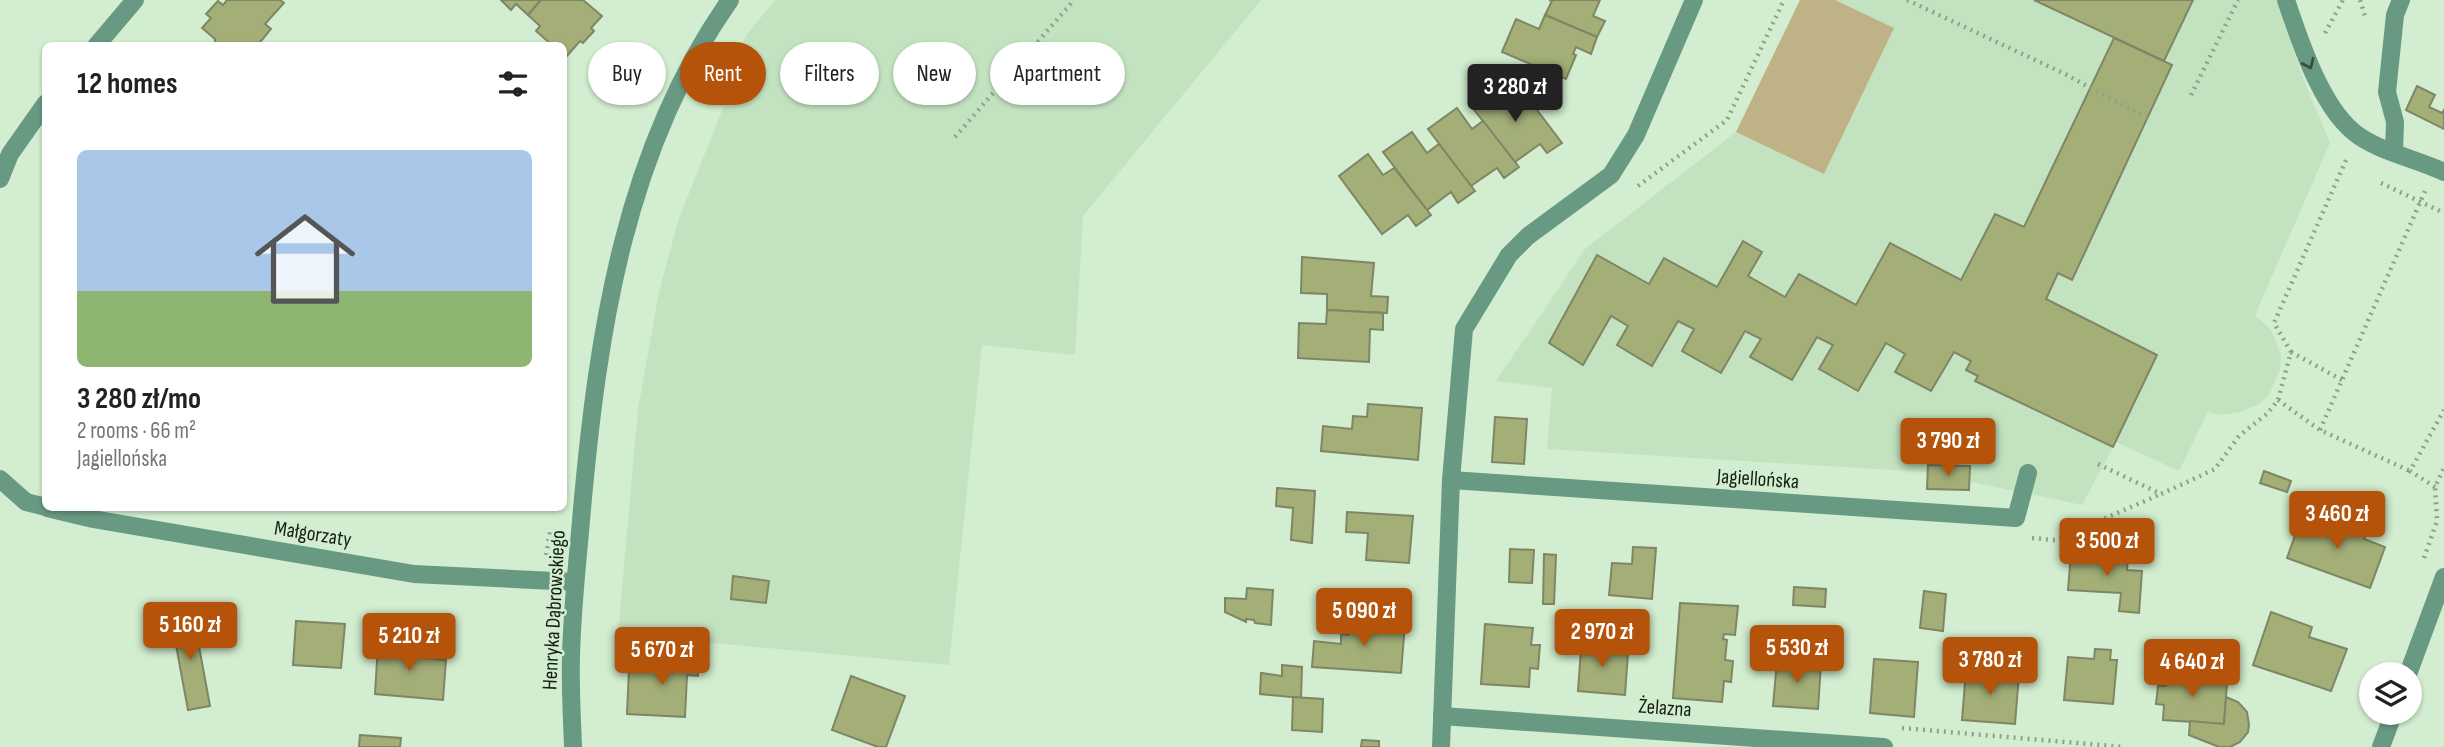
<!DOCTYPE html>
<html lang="en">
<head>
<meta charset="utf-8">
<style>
  body { margin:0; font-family:"Sofia Sans Condensed",sans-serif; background:#f6f6f6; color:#222; height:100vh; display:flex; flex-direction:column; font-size:26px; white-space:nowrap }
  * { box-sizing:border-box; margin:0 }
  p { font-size:23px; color:#767676 }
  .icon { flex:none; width:38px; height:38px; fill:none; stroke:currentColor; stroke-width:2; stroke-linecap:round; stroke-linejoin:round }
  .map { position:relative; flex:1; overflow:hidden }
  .panel { position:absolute; left:42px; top:42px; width:525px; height:469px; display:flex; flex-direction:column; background:#fff; border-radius:10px; box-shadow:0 2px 5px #0004 }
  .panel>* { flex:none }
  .hud { position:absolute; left:588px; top:42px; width:665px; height:63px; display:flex; gap:14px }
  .controls { position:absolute; left:2359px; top:662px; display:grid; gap:14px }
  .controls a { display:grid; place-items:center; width:63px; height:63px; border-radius:50%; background:#fff; box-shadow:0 2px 5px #0004; font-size:35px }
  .price { position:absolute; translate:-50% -60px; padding:0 16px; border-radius:7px; background:#b45309; color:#fff; font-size:23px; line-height:46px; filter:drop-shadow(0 2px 4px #0008) }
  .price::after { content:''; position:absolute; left:50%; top:42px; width:21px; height:16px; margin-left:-10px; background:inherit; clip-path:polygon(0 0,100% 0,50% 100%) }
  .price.current { background:#222; color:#fff }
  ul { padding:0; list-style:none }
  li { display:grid; align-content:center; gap:14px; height:371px; padding:0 35px }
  li span { display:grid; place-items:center; height:217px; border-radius:10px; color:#555 }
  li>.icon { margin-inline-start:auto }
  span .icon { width:126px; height:126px; fill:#fffc; stroke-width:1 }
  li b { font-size:30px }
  h2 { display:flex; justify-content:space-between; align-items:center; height:84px; padding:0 35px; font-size:30px }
  .pill { padding:0 24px; border-radius:32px; background:#fff; box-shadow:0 2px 5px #0004; font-size:24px; line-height:63px }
  .pill.current { background:#b45309; color:#fff }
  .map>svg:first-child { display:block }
  .built { fill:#c3e3c0 }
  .green { fill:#beb286 }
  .building { fill:#a3af77; stroke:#7f8665; stroke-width:2 }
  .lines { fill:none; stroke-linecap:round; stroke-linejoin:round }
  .path { stroke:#8ea28b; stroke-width:4.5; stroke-dasharray:2 5; stroke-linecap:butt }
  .minor { stroke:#689983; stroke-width:18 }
  .oneway { stroke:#365040 }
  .labels { text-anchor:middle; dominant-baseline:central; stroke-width:5; stroke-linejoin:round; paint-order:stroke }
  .street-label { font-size:21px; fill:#151f14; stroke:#d2edcf }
</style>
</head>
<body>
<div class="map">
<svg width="2444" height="747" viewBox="0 0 2444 747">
  <rect width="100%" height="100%" fill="#d2edcf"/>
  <!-- built -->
  <g class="built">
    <polygon points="775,0 1261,0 1083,216 1075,355 982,345 949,665 618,634 638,409 659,292 679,218 724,106 706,105 748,33"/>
    <polygon points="1800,0 2277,0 2302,76 2330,143 2255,315 2271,330 2281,354 2280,370 2269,395 2259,404 2240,412 2220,415 2208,412 2179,471 2116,442 2082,505 1925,472 1547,449 1552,388 1496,381 1585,249 1736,132"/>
  </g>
  <!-- green -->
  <polygon class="green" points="1800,0 1835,0 1894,28 1824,174 1736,132"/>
  <!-- building -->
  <g class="building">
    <polygon points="227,0 280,0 284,3 265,24 271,29 257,46 215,46 215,39 202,28 211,18 206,14 218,1 223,5"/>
    <polygon points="501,0 541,0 528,15 516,4 511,10"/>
    <polygon points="541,0 583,0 602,16 591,28 594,31 583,43 580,41 566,57 564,55 564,46 553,46 536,31 540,26 528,15"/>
    <polygon points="1549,0 1600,0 1593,16 1605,21 1597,37 1545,15 1552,1"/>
    <polygon points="2034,0 2193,0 2164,61"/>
    <polygon points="1545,15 1597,37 1591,54 1576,47 1573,54 1576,55 1566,79 1502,52 1516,19 1539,29"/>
    <polygon points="2114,38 2172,65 2072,280 2058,273 2046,299 2157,355 2113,447 1975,381 1978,376 1966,370 1971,361 1954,352 1931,391 1895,372 1905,354 1886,343 1858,391 1819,369 1833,345 1817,337 1792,380 1750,357 1761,339 1745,331 1721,373 1682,351 1694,329 1678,321 1652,366 1617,345 1628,326 1611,316 1583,365 1549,343 1597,255 1649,284 1664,258 1717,287 1743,241 1762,252 1748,276 1785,297 1799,274 1856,305 1890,243 1961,280 1995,214 2024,227"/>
    <polygon points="1501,84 1515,106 1527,97 1562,143 1547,153 1540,144 1515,162 1471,106"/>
    <polygon points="2417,86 2435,95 2429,107 2442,113 2444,110 2444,129 2406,110"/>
    <polygon points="1457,108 1472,129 1483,121 1519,167 1504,178 1497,168 1471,186 1428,129"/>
    <polygon points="1412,132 1427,153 1439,144 1475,191 1458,203 1451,192 1427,210 1383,152"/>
    <polygon points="1368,154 1383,175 1394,168 1431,215 1416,226 1408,215 1382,234 1339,176"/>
    <polygon points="1302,257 1374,263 1371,296 1388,297 1387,313 1327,310 1327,294 1301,293"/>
    <polygon points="1327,310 1383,313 1383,330 1370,329 1369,362 1298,358 1299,323 1326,324"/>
    <polygon points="1368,404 1422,408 1418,460 1321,451 1323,426 1352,429 1353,416 1367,417"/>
    <polygon points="1495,417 1527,419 1524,464 1492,462"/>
    <polygon points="1928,465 1970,466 1969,490 1927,489"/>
    <polygon points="2264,471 2291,481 2287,492 2260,483"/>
    <polygon points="1277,488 1315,491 1312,543 1291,540 1293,508 1276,506"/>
    <polygon points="1347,512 1413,516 1409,563 1366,560 1368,533 1346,532"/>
    <polygon points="2302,516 2321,523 2319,528 2331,533 2337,518 2368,529 2364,539 2385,547 2370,588 2287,558"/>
    <polygon points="1633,547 1656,548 1652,599 1609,595 1612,563 1632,564"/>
    <polygon points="1510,549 1534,550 1532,583 1509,582"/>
    <polygon points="2071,553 2128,558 2127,570 2142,571 2139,613 2119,611 2121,593 2068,590"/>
    <polygon points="1544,554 1556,555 1554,604 1543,604"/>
    <polygon points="733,576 769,581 766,603 731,599"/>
    <polygon points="1794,587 1826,589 1825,607 1793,605"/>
    <polygon points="1247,588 1273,590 1271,625 1255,623 1254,620 1246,619 1246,622 1225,612 1225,598 1246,599"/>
    <polygon points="1924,591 1946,594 1943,631 1920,628"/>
    <polygon points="1680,603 1738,606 1735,635 1724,634 1723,639 1727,640 1725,660 1733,661 1731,682 1724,681 1722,702 1673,698"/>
    <polygon points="2271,612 2312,627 2309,637 2347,649 2331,691 2253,665"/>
    <polygon points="1352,613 1366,614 1366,621 1405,624 1401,673 1312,667 1314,641 1341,644 1341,634 1349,635"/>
    <polygon points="193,614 210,706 188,710 171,618"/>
    <polygon points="296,621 345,624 341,668 293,665"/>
    <polygon points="1485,624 1533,628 1531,645 1540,645 1538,669 1530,668 1529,687 1481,684"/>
    <polygon points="1588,636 1603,638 1602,651 1628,653 1625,695 1578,691 1581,649 1587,650"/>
    <polygon points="378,644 424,647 424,658 446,660 443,700 375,694"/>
    <polygon points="2095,649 2111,650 2110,660 2117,660 2113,704 2064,700 2068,657 2094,659"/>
    <polygon points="664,653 699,655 698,676 687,675 685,717 627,714 629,669 663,671"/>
    <polygon points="1874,659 1918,662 1914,717 1870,713"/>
    <polygon points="1777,661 1821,664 1818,709 1773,706"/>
    <polygon points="1282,665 1302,667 1301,698 1260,694 1261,673 1282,676"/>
    <polygon points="1966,670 2019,674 2015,724 1962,720"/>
    <polygon points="2167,671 2196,674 2195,680 2227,683 2224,724 2163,720 2164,705 2156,704 2158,686 2166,686"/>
    <polygon points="851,676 905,696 886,747 878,747 832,730"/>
    <polygon points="1293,697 1323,699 1322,732 1292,730"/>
    <polygon points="2226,697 2238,702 2247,712 2249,725 2248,732 2240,742 2230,747 2219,747 2189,735 2190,721 2224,724"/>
    <polygon points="360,735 401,738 400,747 359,747"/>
    <polygon points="1362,740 1379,741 1379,747 1361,747"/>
  </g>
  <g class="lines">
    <!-- path -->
    <g class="path">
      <polyline points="1907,0 2063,73 2147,118"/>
      <polyline points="2360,0 2366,19"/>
      <polyline points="2325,33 2343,0"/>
      <polyline points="2191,95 2238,0"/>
      <polyline points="955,137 1074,0"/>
      <polyline points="2381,183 2444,213"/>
      <polyline points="1638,186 1727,120 1784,0"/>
      <polyline points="2291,352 2342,380"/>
      <polyline points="2278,400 2320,430 2410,471"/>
      <polyline points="2320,430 2425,191"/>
      <polyline points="2098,464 2161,494 2215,469 2239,436 2268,413 2278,400 2291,352 2274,323 2346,160"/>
      <polyline points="2435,487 2410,471 2444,410"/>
      <polyline points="2032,538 2055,540 2161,494"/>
      <polyline points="546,555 550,532"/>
      <polyline points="2424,558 2437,521 2435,487 2444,468"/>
      <polyline points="1902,728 2124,747"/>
    </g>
    <!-- minor -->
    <g class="minor">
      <path d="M2286 0C2300 41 2322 111 2359 136 2384 153 2417 159 2444 172"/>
      <polyline points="96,46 135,0"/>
      <polyline points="2394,152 2395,122 2387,92 2395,15 2401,0"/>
      <polyline points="0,179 10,154 46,103"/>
      <polyline points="0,479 26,502 46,507"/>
      <polyline points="1451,480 2016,518 2028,473"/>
      <polyline points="47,508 93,519 414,574 575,582"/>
      <polyline points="2408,674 2444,577"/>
      <polyline points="1442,716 1884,747"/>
      <path d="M573 747C572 717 570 687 571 657 572 607 578 558 582 509 598 331 625 149 730 0"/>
      <polyline points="1441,747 1451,480 1464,329 1509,255 1528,236 1611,175 1636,135 1694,0"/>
      <polyline points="2381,747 2394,712"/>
    </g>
  </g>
  <!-- one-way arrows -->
  <defs><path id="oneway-chevron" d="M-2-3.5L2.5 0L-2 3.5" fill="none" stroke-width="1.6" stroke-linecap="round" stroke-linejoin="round" transform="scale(1.75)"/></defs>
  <use class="oneway" href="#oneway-chevron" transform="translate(2309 64) rotate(65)"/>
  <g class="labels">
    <!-- street labels -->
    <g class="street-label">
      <text transform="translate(1758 479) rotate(4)">Jagiellońska</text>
      <text transform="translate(313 534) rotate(9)">Małgorzaty</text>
      <text transform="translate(554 610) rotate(-87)">Henryka Dąbrowskiego</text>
      <text transform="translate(1665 708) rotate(4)">Żelazna</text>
    </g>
  </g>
</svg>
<div class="controls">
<a><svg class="icon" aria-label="layers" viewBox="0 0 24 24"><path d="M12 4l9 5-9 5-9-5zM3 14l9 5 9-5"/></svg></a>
</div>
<b class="price current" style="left:1515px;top:124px">3 280 zł</b>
<b class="price" style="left:1948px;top:478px">3 790 zł</b>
<b class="price" style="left:2337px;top:551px">3 460 zł</b>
<b class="price" style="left:2107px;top:578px">3 500 zł</b>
<b class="price" style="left:1364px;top:648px">5 090 zł</b>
<b class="price" style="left:190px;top:662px">5 160 zł</b>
<b class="price" style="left:1602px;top:669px">2 970 zł</b>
<b class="price" style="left:409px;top:673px">5 210 zł</b>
<b class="price" style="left:1797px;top:685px">5 530 zł</b>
<b class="price" style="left:662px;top:687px">5 670 zł</b>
<b class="price" style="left:1990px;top:697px">3 780 zł</b>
<b class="price" style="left:2192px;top:699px">4 640 zł</b>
<div class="hud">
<a class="pill">Buy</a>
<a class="pill current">Rent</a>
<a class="pill">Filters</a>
<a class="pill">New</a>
<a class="pill">Apartment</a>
</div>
<section class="panel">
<h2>12 homes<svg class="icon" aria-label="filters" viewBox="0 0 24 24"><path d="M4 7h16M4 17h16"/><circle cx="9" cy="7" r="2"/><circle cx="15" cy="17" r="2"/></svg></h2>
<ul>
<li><span style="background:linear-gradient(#a9c7e8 65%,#8fb573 0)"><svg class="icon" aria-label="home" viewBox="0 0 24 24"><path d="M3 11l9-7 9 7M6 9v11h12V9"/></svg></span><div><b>3 280 zł/mo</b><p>2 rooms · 66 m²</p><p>Jagiellońska</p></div></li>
</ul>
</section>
</div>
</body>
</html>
